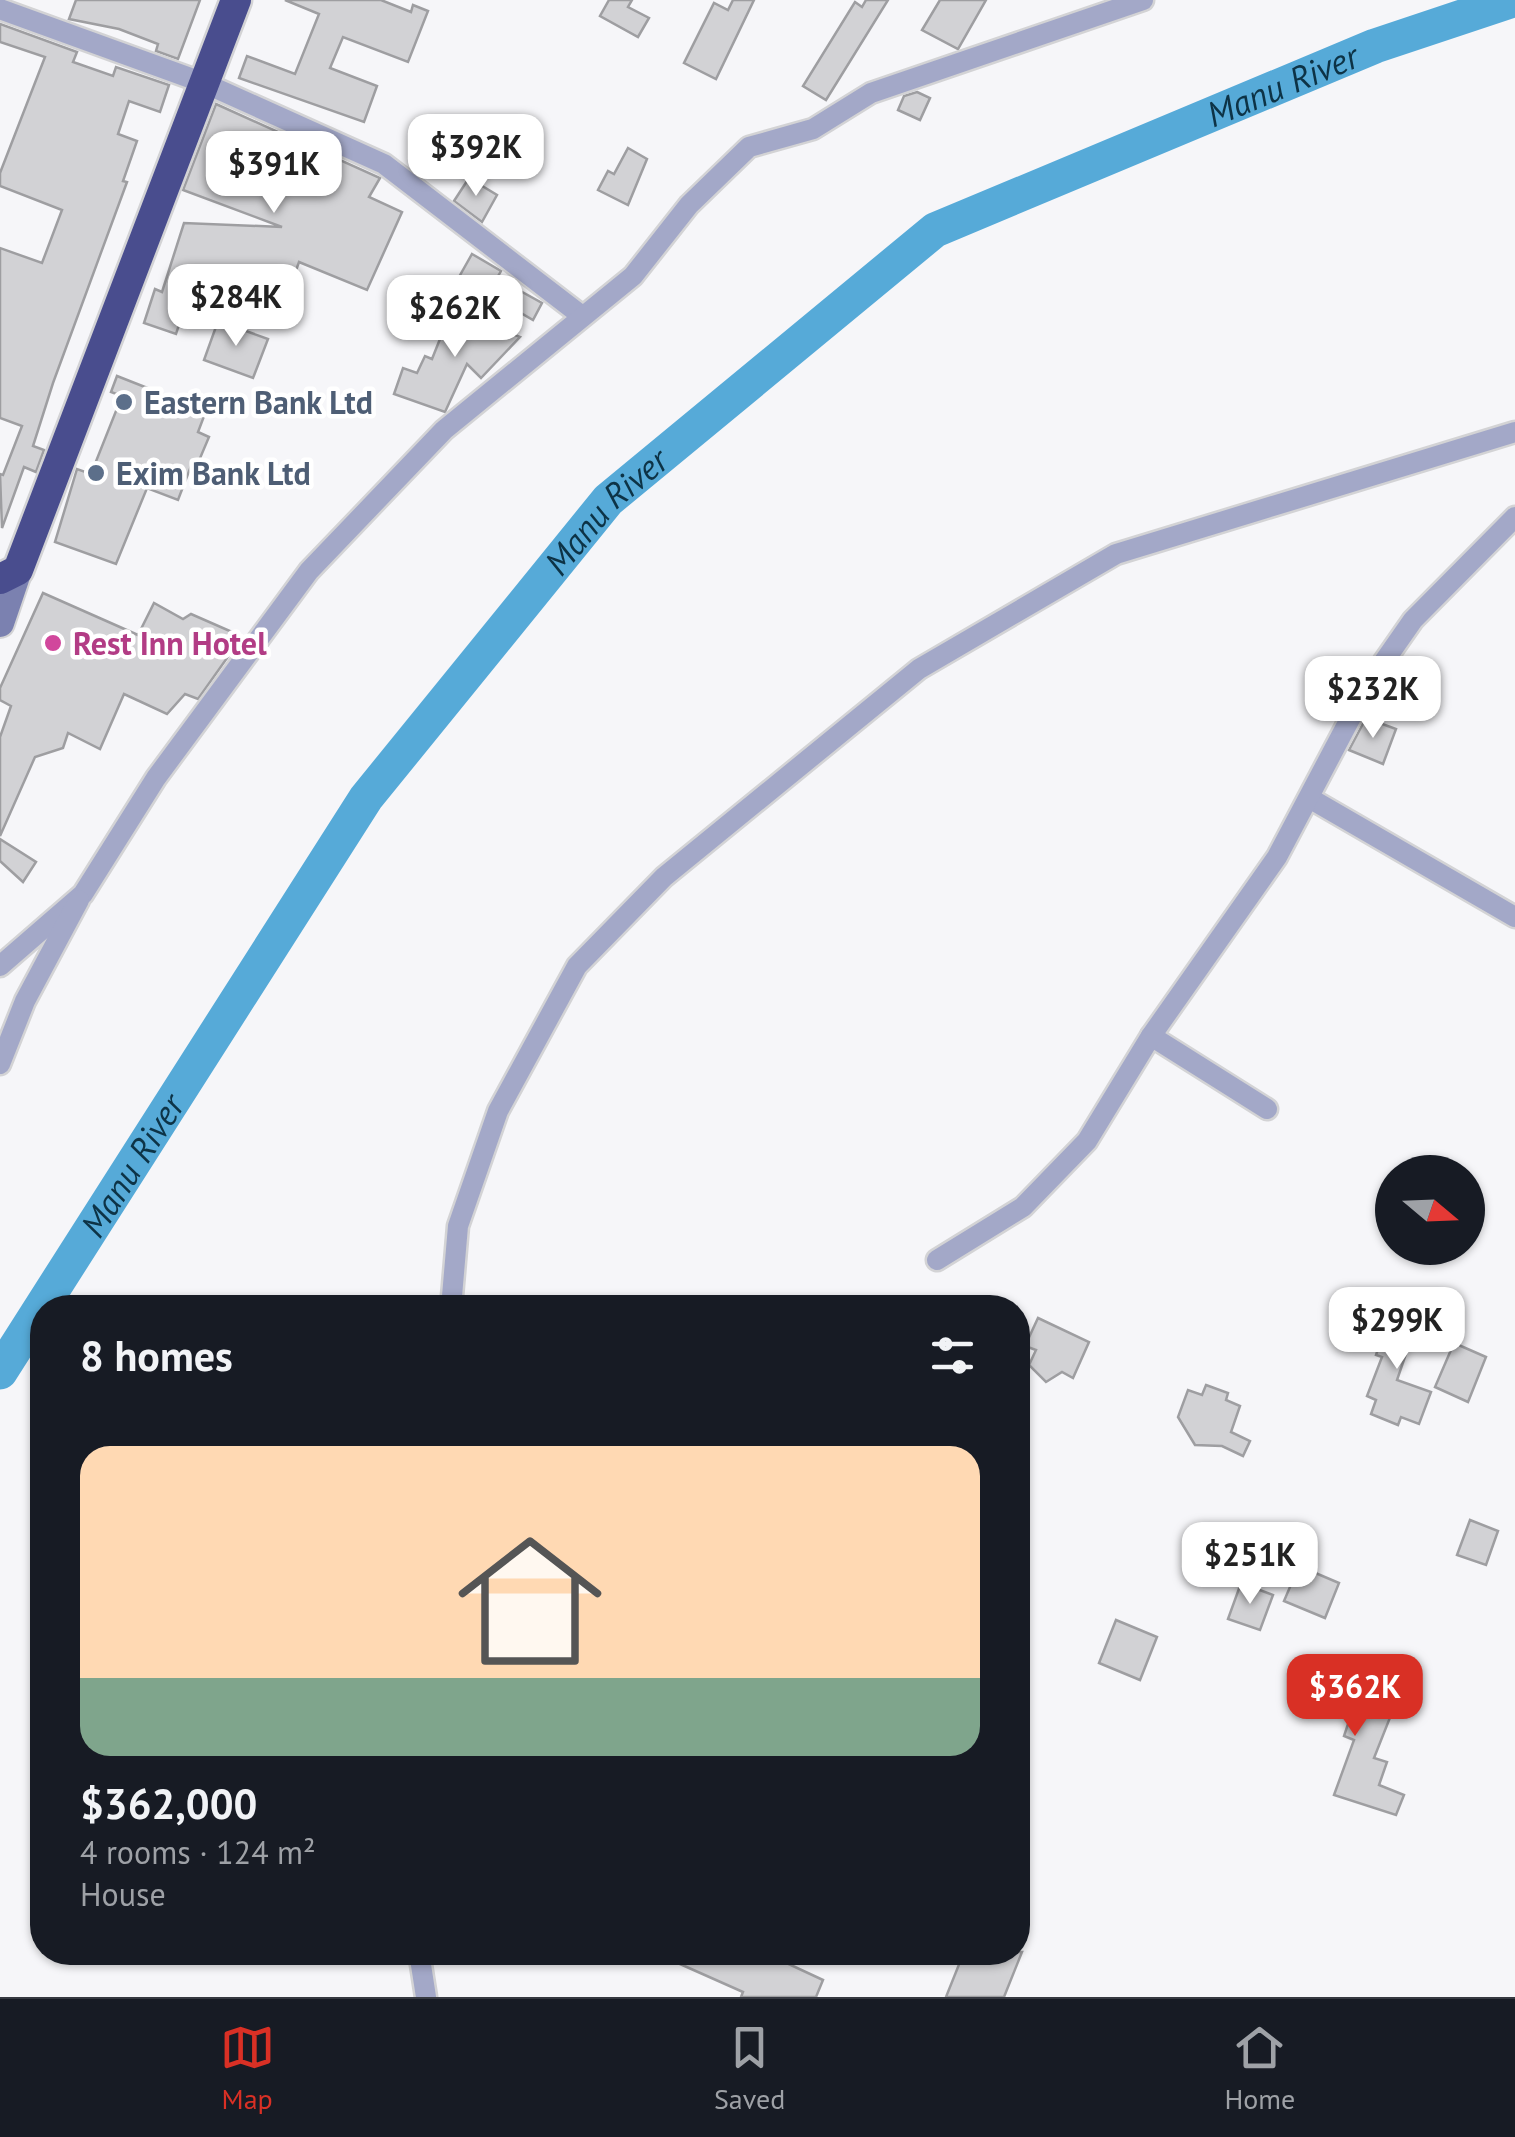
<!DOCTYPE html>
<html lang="en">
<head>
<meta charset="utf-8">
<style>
  body { margin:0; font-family:"PT Sans",sans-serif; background:#242831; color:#f1f3f6; height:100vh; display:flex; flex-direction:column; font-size:38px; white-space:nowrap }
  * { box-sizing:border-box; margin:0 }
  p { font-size:32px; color:#9ea1a6 }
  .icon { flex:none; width:55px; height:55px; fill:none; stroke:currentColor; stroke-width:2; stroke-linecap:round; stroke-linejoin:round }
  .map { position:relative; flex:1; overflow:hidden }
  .drawer { position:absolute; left:30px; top:1295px; width:1000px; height:670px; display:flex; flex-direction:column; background:#171b24; border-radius:40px; box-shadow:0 2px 8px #0004 }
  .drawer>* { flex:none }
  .needle { width:65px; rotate:109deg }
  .controls { position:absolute; left:1375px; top:1155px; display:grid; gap:20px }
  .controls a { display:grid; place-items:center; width:110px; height:110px; border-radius:50%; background:#171b24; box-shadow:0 2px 8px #0004; font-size:50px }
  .price { position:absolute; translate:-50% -85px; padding:0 22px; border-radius:20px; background:#fff; color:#222; font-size:32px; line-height:65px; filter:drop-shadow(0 2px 5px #0008) }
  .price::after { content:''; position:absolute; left:50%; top:60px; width:30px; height:22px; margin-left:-15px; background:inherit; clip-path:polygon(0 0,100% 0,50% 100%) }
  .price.current { background:#d93025; color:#fff }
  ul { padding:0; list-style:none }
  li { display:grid; align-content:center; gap:20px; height:530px; padding:0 50px }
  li+li { border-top:2px solid #363941 }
  li span { display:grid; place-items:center; height:310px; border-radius:30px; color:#555 }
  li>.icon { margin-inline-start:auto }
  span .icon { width:180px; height:180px; fill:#fffc; stroke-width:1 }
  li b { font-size:42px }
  h2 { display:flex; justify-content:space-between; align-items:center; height:120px; padding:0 50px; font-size:42px }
  .tab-bar { display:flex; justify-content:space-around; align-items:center; height:140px; border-top:2px solid #363941; background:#171b24; font-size:28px; color:#9ea1a6 }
  .tab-bar a { display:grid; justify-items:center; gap:5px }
  .tab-bar .current { color:#d93025 }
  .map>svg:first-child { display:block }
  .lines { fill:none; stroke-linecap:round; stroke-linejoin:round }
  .river { stroke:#56aad8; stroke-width:35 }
  .building { fill:#d2d2d5; stroke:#9e9ea1; stroke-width:2.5 }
  .street-casing { stroke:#d3d3d5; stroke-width:25 }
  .secondary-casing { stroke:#d3d3d5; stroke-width:32 }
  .highway-casing { stroke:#d3d3d5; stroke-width:35 }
  .street { stroke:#a3a8c8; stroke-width:20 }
  .secondary { stroke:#7b81b0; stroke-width:28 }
  .highway { stroke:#494d8e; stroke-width:30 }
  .service-dot { fill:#5c6f8a; stroke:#fff; stroke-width:4 }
  .hotel-dot { fill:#d1479c; stroke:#fff; stroke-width:4 }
  .labels { text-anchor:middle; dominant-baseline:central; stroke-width:9; stroke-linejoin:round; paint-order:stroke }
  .service-label { font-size:32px; font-weight:bold; fill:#4e5e75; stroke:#fff; text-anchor:start }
  .hotel-label { font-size:32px; font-weight:bold; fill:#b23c85; stroke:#fff; text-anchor:start }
  .water-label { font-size:35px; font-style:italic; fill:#0d3346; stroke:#fff }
</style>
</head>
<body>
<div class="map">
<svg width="1515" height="1997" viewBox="0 0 1515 1997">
  <rect width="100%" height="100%" fill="#f6f6f9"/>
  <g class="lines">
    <!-- river -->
    <path class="river" id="s1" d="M0 1372 366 798 608 500 935 230 1375 46 1513 0"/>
  </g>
  <!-- building -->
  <g class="building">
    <polygon points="76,0 200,0 178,59 156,51 158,44 119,29 69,19"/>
    <polygon points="285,0 381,0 411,12 413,5 428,11 408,62 343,37 330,68 377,86 364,122 239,78 247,56 295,74 319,14"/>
    <polygon points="609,0 632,0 628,7 649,18 638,37 600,16"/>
    <polygon points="733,0 754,0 716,79 684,63 714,3 728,10"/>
    <polygon points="866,0 888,0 826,100 803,86 855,2 862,7"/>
    <polygon points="940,0 986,0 958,49 922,30"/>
    <polygon points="0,24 77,52 73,62 113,76 116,67 169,85 160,112 129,101 118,134 137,141 123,181 127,182 53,383 33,446 44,450 36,472 24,467 2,528 0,474 3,475 22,426 0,418 0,248 42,263 62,210 0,186 0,173 45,57 0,42"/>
    <polygon points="917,92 930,98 920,120 898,110 904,96"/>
    <polygon points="216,104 380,178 369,197 402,212 367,290 299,262 288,293 279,290 268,299 237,288 240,279 206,268 204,277 196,274 176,334 144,323 155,289 162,292 184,223 282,227 183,190"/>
    <polygon points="628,148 647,159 628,205 598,190 608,171 614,174"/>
    <polygon points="469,178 497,195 482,222 454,201"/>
    <polygon points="472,254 501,271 497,278 542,303 533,320 459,277"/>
    <polygon points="452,309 520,337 481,378 467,364 445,412 394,394 403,368 417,373 425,356 432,359"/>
    <polygon points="218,321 268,339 253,378 204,360"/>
    <polygon points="117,376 206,411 198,432 209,437 198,463 193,461 178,500 147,488 116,564 55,542 77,469 91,474 122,396 111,392"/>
    <polygon points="43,593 138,635 154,603 183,619 191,614 239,635 237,644 198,699 185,694 167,714 124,694 100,749 68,733 63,748 35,757 0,836 0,737 11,706 0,700 0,688"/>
    <polygon points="1366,718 1396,729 1383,764 1349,750"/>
    <polygon points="0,839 36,862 23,882 0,861"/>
    <polygon points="1393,1304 1420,1313 1397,1380 1431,1392 1419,1424 1401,1417 1398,1425 1371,1414 1376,1400 1367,1396 1382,1357 1376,1355"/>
    <polygon points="1038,1318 1089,1342 1073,1378 1062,1372 1046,1382 1029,1365 1036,1350 1025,1346"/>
    <polygon points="1454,1343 1486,1357 1468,1402 1435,1387"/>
    <polygon points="1206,1385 1228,1393 1226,1400 1240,1406 1231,1432 1250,1441 1243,1456 1222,1446 1195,1445 1178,1417 1188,1390 1202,1395"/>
    <polygon points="1470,1520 1498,1531 1486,1565 1457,1555"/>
    <polygon points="1299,1566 1339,1583 1325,1618 1284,1601"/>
    <polygon points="1241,1583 1273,1595 1260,1630 1228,1619"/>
    <polygon points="1116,1620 1157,1637 1140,1680 1099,1663"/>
    <polygon points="1313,1660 1346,1678 1342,1690 1393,1710 1374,1758 1387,1762 1379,1785 1404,1795 1396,1815 1334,1795 1354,1740 1344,1736 1350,1718 1298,1698"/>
    <polygon points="653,1952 763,1952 823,1980 816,1997 741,1997 743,1992"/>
    <polygon points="964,1952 1022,1952 1004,1997 946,1997"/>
  </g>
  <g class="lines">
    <defs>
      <g id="street">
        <polyline points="0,9 204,83 384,164 582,316"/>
        <polyline points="1311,799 1515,917"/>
        <polyline points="0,966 83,894 156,778 309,571 444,430 633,276 689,205 749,147 813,129 871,93 1143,0"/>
        <polyline points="1151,1036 1267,1109"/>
        <polyline points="0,1064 25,1001 79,900"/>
        <polyline points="937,1260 1023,1207 1087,1141 1151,1036 1277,857 1369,683 1413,620 1515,517"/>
        <polyline points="451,1308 458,1226 498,1111 577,966 664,877 919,669 1116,554 1515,432"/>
        <polyline points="419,1952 426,1997"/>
      </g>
      <polyline id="secondary" points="0,623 18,570"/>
      <polyline id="highway" points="0,579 18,570 236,0"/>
    </defs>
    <!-- street casing -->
    <use href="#street" class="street-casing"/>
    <!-- secondary casing -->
    <use href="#secondary" class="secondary-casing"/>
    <!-- highway casing -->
    <use href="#highway" class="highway-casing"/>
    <!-- street -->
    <use href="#street" class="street"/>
    <!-- secondary -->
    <use href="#secondary" class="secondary"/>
    <!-- highway -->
    <use href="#highway" class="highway"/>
  </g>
  <!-- markers -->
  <g class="service-dot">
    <circle cx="124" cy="402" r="10"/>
    <circle cx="96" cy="473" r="10"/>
  </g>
  <circle class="hotel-dot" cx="53" cy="643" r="10"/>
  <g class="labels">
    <!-- service labels -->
    <g class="service-label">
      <text x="144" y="402">Eastern Bank Ltd</text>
      <text x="116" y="473">Exim Bank Ltd</text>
    </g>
    <!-- hotel labels -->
    <g class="hotel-label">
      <text x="73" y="643">Rest Inn Hotel</text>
    </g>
    <!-- water labels -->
    <g class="water-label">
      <text stroke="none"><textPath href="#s1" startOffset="1865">Manu River</textPath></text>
      <text stroke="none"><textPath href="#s1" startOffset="1055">Manu River</textPath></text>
      <text stroke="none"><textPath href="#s1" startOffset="245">Manu River</textPath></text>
    </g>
  </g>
</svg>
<div class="controls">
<a><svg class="needle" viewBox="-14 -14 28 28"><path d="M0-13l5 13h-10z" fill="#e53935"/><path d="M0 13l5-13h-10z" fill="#9ea1a6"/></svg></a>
</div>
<b class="price" style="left:476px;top:199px">$392K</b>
<b class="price" style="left:274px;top:216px">$391K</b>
<b class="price" style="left:236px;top:349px">$284K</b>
<b class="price" style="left:455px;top:360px">$262K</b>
<b class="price" style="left:1373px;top:741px">$232K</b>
<b class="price" style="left:1397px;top:1372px">$299K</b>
<b class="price" style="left:1250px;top:1607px">$251K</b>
<b class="price current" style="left:1355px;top:1739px">$362K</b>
<section class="drawer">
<h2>8 homes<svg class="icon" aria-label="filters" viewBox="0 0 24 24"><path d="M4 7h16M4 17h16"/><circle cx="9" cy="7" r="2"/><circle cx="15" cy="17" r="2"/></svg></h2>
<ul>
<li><span style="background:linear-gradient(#ffd9b3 75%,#7fa58c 0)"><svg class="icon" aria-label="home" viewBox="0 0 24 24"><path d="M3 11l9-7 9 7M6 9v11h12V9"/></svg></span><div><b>$362,000</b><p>4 rooms · 124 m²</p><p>House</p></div></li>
</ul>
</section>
</div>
<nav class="tab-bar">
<a class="current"><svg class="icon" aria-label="map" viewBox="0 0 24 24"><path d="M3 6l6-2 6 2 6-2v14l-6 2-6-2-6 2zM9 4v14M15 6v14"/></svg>Map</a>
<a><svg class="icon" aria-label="saved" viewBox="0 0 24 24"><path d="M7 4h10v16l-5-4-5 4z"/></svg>Saved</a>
<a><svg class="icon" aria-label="home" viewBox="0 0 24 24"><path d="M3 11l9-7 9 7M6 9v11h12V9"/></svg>Home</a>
</nav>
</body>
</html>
